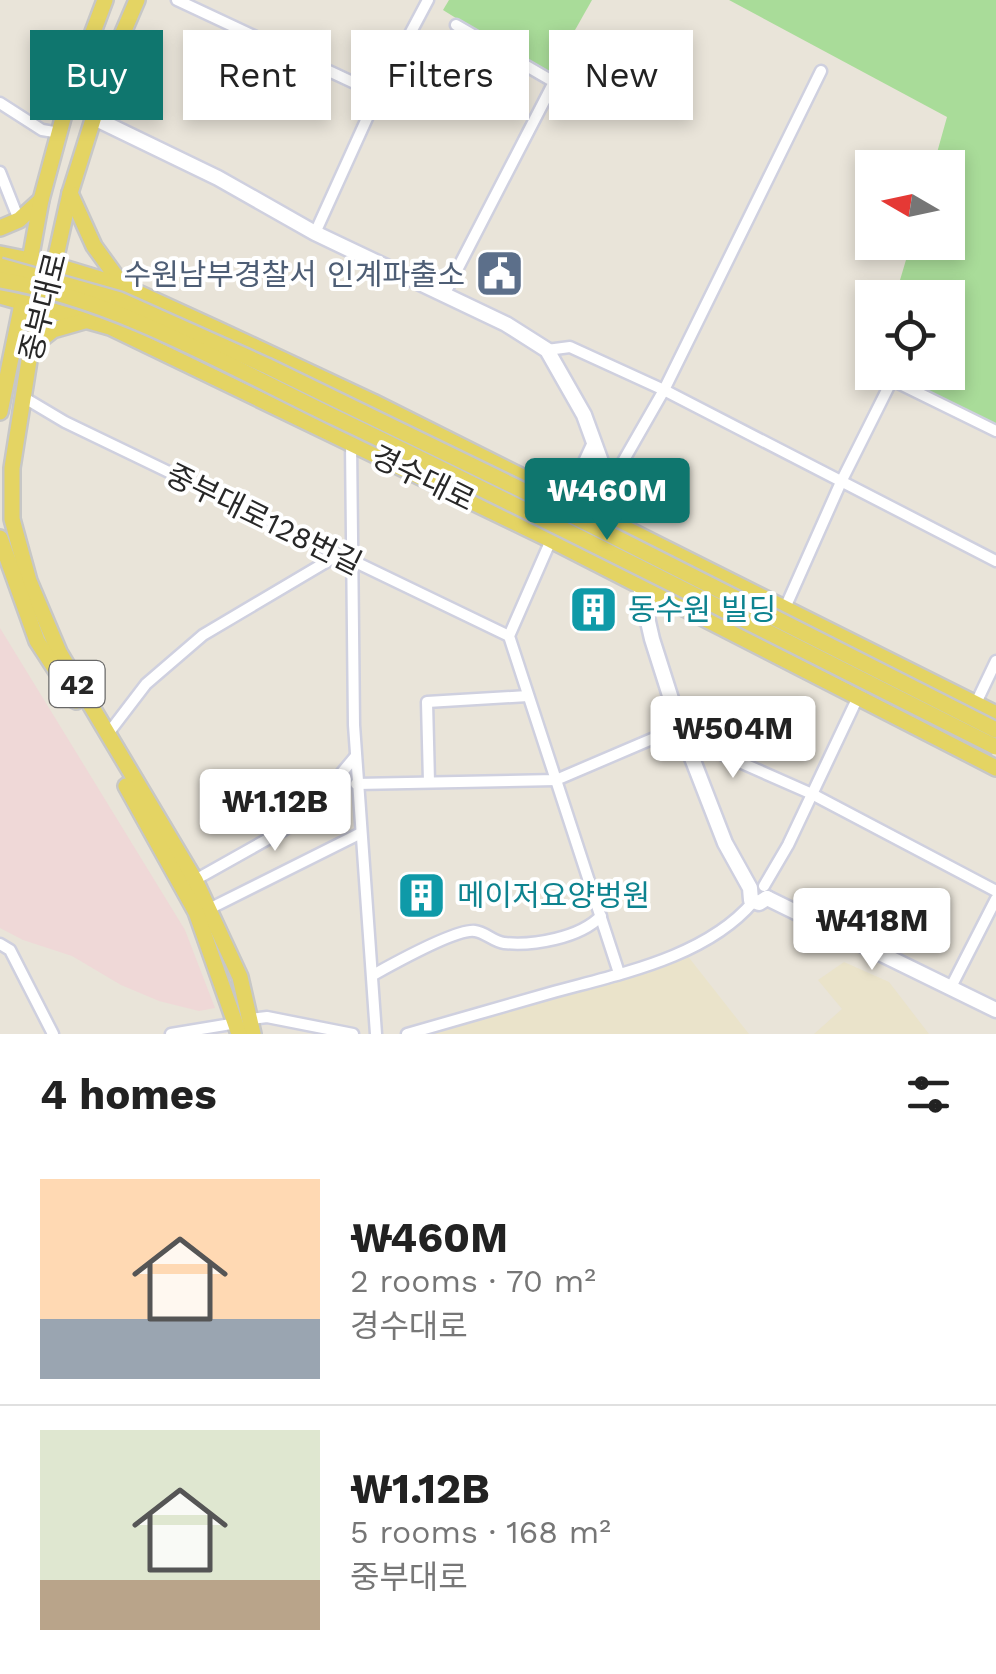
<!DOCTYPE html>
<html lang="en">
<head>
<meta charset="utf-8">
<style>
  body { margin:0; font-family:"Work Sans","Noto Sans KR",sans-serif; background:#f2f2f2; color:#222; height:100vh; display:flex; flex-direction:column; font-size:38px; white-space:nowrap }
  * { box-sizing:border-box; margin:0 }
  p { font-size:32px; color:#767676 }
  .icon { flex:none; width:55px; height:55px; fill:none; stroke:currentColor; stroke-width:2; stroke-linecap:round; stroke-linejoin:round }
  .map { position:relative; height:1034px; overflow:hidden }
  .drawer { display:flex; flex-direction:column; background:#fff; flex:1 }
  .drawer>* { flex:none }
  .hud { position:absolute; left:30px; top:30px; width:938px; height:90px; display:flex; gap:20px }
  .needle { width:65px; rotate:279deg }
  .fabs { position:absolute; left:855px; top:150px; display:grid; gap:20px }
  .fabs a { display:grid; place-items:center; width:110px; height:110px; border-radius:0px; background:#fff; box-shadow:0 5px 15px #0003; font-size:50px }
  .price { position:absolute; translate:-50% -85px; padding:0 22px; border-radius:10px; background:#fff; color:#222; font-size:32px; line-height:65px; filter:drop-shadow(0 2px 5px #0008) }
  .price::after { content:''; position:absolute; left:50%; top:60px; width:30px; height:22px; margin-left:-15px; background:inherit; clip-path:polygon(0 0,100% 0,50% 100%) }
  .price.current { background:#0f766e; color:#fff }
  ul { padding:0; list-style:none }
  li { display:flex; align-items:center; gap:30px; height:250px; padding:0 40px }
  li+li { border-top:2px solid #e0e0e0 }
  li span { display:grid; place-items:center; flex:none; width:280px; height:200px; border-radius:0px; color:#555 }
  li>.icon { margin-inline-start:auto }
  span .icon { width:120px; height:120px; fill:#fffc; stroke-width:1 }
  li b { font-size:42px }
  h2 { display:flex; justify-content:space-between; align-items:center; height:120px; padding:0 40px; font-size:42px }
  .pill { padding:0 35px; border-radius:0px; background:#fff; box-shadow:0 5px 15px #0003; font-size:35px; line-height:90px }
  .pill.current { background:#0f766e; color:#fff }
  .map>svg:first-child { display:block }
  .education { fill:#eae3ca }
  .medical { fill:#efd8d7 }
  .green { fill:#a9dc99 }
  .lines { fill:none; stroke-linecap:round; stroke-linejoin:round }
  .street-casing { stroke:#cfd0df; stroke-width:15 }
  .secondary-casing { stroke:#cfd0df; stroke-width:19 }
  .primary-casing { stroke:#c7c7c7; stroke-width:20 }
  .street { stroke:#fff; stroke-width:10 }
  .secondary { stroke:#fff; stroke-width:14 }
  .primary { stroke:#e4d463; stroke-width:15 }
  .primary-bridge-casing { stroke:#c7c7c7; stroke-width:20; stroke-linecap:butt }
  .primary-bridge { stroke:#e4d463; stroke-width:15 }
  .labels { text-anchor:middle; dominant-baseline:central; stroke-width:8; stroke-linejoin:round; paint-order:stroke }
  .shield { fill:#fff; stroke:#686868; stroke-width:2.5 }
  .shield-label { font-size:28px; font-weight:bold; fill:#272727 }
  .service-label { font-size:30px; fill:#4e5e75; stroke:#fff; text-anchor:end }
  .street-label { font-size:30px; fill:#272727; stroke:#fff }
  .culture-label { font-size:30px; fill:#0d838f; stroke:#fff; text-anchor:start }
</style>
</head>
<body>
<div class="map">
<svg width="996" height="1034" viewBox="0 0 996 1034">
  <rect width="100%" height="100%" fill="#e9e4d9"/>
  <!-- education -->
  <g class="education">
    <polygon points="683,950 749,1034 422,1034"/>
    <polygon points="844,962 889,982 929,1034 814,1034 842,1009 818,980"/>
  </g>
  <!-- medical -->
  <polygon class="medical" points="0,628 185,930 215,1008 199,1011 159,1001 121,985 72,956 23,940 0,928"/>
  <!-- green -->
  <g class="green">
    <polygon points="449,0 592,0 549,76 443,10"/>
    <polygon points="729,0 996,0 996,432 936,404 916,373 948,372 948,298 895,297 911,243 948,242 948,168 933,167 947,117"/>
  </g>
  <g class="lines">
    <defs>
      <g id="street">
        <polyline points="177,0 378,94"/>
        <polyline points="0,103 42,130 60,133"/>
        <polyline points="0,172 19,220"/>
        <polyline points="315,233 378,94 428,0"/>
        <polyline points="444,295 554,82 456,25"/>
        <polyline points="547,350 570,347 664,390 996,561"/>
        <polyline points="23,397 65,422 509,636"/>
        <polyline points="351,443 354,725 376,1034"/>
        <polyline points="609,486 664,390 821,71"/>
        <polyline points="551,540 509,636 619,973"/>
        <polyline points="785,608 841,482 892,380 996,431"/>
        <polyline points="976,703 996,661"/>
        <polyline points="107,735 146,684 203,635 338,555"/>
        <polyline points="429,782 427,702 528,696"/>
        <polyline points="356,784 556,780 680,727 701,745 812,794 996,891"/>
        <polyline points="195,880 284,830 314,806 355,757"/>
        <polyline points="764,886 788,845 858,697"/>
        <polyline points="209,909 359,834"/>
        <polyline points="0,944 10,950 53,1034"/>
        <path d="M373 975C391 965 457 928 475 931 485 932 494 942 504 943 533 946 580 938 601 916"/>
        <polyline points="951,987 996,899"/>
        <polyline points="251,1019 267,1017 353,1034"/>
        <polyline points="171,1034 237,1023"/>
        <path d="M407 1034C455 1020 502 1007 550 993 618 974 705 958 753 902"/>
      </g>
      <g id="secondary">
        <polyline points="94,118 218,178 315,233 506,324 547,350 584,415 627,533"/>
        <polyline points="560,496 573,490 594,445"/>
        <polyline points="638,578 652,639 680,727 725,843 750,888 751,900 759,903 767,898"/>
        <polyline points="767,898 996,1010"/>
      </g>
      <g id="primary">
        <polyline points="137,0 113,56 70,193 45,306 31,348 12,468 12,519 29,581 59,652 195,880 240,977 253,1034"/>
        <polyline points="70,193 94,246 123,286"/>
        <polyline points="0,228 19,220 41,200"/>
        <polyline points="0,254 54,265 123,286 217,329 373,402 996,714"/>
        <polyline points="29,266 41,200 69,96 105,0"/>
        <polyline points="0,296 110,327 551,540 996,768"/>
        <polyline points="34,345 53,330 88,320"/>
        <polyline points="0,412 24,294"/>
        <polyline points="0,538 37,641 76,701"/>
        <polyline points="126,786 196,912 239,1034"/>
      </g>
    </defs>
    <!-- street casing -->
    <use href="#street" class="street-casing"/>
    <!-- secondary casing -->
    <use href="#secondary" class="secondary-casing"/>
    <!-- primary casing -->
    <use href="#primary" class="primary-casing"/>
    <!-- street -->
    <use href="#street" class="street"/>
    <!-- secondary -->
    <use href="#secondary" class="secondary"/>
    <!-- primary -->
    <use href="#primary" class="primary"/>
    <defs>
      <g id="primary-bridge">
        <polyline points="0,266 120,300 267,366 524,491 996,730"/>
        <path d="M0 280C120 301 228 366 336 418 558 524 776 637 996 747"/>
      </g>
    </defs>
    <!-- primary-bridge casing -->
    <use href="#primary-bridge" class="primary-bridge-casing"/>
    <!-- primary-bridge -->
    <use href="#primary-bridge" class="primary-bridge"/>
  </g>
  <!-- icons -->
  <defs>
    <symbol id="civic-square" viewBox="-11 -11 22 22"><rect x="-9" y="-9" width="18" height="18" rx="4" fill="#5c6f8a" stroke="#fff"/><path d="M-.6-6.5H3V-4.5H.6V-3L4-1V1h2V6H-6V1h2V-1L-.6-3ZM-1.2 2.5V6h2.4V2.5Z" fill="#fff"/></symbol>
    <symbol id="building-square" viewBox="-11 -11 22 22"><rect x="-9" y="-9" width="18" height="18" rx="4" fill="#0f9aa8" stroke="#fff"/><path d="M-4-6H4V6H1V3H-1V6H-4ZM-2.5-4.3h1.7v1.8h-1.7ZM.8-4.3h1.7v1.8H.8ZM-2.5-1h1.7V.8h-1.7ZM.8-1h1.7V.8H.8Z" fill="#fff"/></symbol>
  </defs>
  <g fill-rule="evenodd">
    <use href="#civic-square" x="472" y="246" width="55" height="55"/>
    <use href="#building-square" x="566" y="582" width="55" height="55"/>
    <use href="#building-square" x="394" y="868" width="55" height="55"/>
  </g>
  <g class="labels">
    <!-- shield labels -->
    <rect class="shield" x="49.5" y="661" width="55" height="46" rx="8"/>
    <g class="shield-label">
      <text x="77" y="684">42</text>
    </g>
    <!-- service labels -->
    <g class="service-label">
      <text x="465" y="274">수원남부경찰서 인계파출소</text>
    </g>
    <!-- street labels -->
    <g class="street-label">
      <text transform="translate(43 307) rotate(-76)">중부대로</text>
      <text transform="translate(423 478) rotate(26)">경수대로</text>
      <text transform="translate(264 519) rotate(26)">중부대로128번길</text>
    </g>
    <!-- culture labels -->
    <g class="culture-label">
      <text x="628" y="609">동수원 빌딩</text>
      <text x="457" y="895">메이저요양벙원</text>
    </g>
  </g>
</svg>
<div class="fabs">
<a><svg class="needle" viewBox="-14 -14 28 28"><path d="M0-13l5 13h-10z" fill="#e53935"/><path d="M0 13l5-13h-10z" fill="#767676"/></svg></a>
<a><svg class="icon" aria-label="locate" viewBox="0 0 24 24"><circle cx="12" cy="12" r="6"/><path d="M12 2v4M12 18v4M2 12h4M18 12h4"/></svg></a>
</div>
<b class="price current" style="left:607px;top:543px">₩460M</b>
<b class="price" style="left:733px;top:781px">₩504M</b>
<b class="price" style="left:275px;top:854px">₩1.12B</b>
<b class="price" style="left:872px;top:973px">₩418M</b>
<div class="hud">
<a class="pill current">Buy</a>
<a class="pill">Rent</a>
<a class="pill">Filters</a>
<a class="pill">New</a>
</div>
</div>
<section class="drawer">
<h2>4 homes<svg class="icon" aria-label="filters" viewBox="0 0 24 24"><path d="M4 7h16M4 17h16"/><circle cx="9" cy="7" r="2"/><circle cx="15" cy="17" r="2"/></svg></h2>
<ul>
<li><span style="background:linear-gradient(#ffd9b3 70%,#9aa5b1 0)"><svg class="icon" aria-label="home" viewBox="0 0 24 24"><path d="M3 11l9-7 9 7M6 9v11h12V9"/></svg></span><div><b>₩460M</b><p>2 rooms · 70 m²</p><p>경수대로</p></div></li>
<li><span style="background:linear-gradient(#dfe7d0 75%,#b9a48a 0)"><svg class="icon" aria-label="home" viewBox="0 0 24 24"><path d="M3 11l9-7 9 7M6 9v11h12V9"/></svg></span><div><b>₩1.12B</b><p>5 rooms · 168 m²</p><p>중부대로</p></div></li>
</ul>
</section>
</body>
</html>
